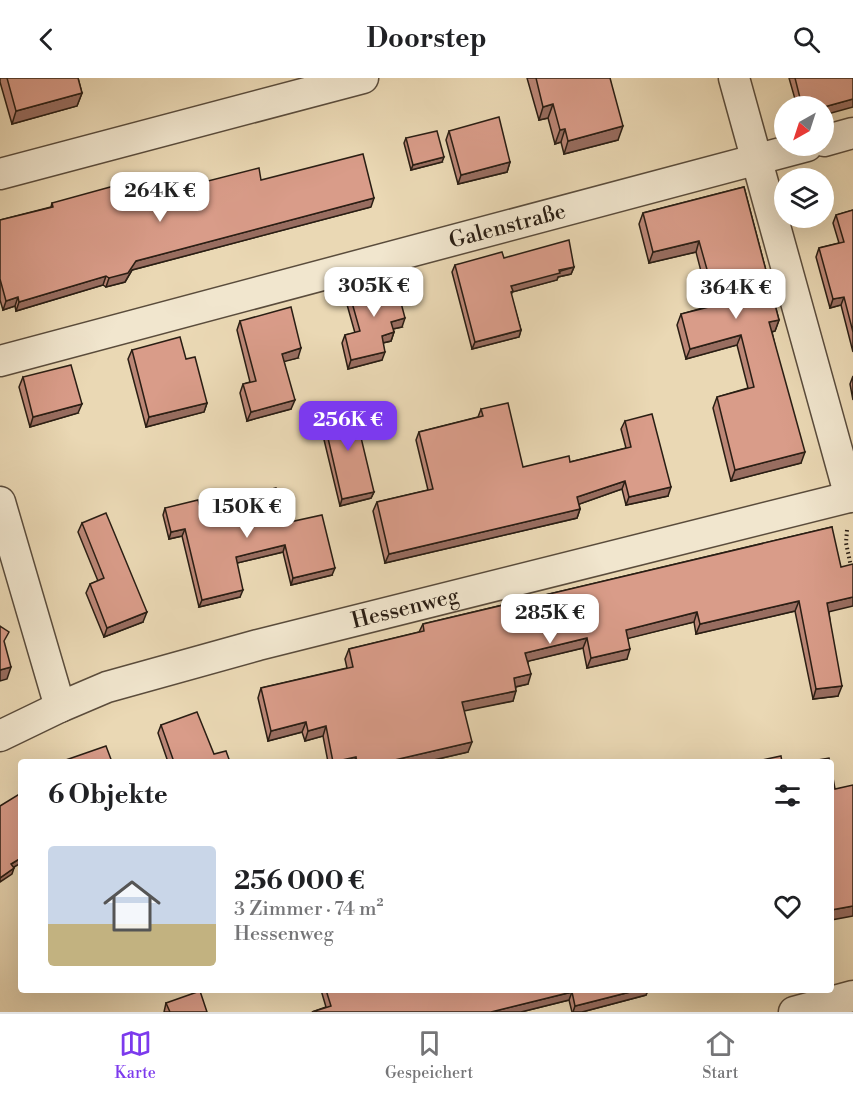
<!DOCTYPE html>
<html lang="de">
<head>
<meta charset="utf-8">
<style>
  body { margin:0; font-family:"Libre Bodoni",serif; background:#f6f6f6; color:#202124; height:100vh; display:flex; flex-direction:column; font-size:22px; white-space:nowrap }
  * { box-sizing:border-box; margin:0 }
  p { font-size:20px; color:#757577 }
  .icon { flex:none; width:33px; height:33px; fill:none; stroke:currentColor; stroke-width:2; stroke-linecap:round; stroke-linejoin:round }
  .map { position:relative; flex:1; overflow:hidden }
  .panel { position:absolute; left:18px; top:681px; width:816px; height:234px; display:flex; flex-direction:column; background:#fff; border-radius:6px; box-shadow:0 6px 24px #0002 }
  .panel>* { flex:none }
  .needle { width:39px; rotate:219deg }
  .tools { position:absolute; left:774px; top:18px; display:grid; gap:12px }
  .tools a { display:grid; place-items:center; width:60px; height:60px; border-radius:50%; background:#fff; box-shadow:0 6px 24px #0002; font-size:30px }
  .price { position:absolute; translate:-50% -51px; padding:0 14px; border-radius:12px; background:#fff; color:#222; font-size:20px; line-height:39px; filter:drop-shadow(0 2px 3px #0008) }
  .price::after { content:''; position:absolute; left:50%; top:36px; width:18px; height:14px; margin-left:-9px; background:inherit; clip-path:polygon(0 0,100% 0,50% 100%) }
  .price.on { background:#7c3aed; color:#fff }
  ul { padding:0; list-style:none }
  li { display:flex; align-items:center; gap:18px; height:150px; padding:0 30px }
  li span { display:grid; place-items:center; flex:none; width:168px; height:120px; border-radius:6px; color:#555 }
  li>.icon { margin-inline-start:auto }
  span .icon { width:72px; height:72px; fill:#fffc; stroke-width:1 }
  li b { font-size:26px }
  h2 { display:flex; justify-content:space-between; align-items:center; height:72px; padding:0 30px; font-size:26px }
  header { display:flex; justify-content:space-between; align-items:center; height:78px; padding:0 30px; background:#fff; font-size:27px; font-weight:700 }
  .menu { display:flex; justify-content:space-around; align-items:center; height:84px; border-top:2px solid #e0e0e0; background:#fff; font-size:16px; color:#757577 }
  .menu a { display:grid; justify-items:center; gap:3px }
  .menu .on { color:#7c3aed }
  .map>svg:first-child { display:block }
  .lines { fill:none; stroke-linecap:round; stroke-linejoin:round }
  .minor-casing { stroke:#5a4c3c; stroke-width:33 }
  .path { stroke:#2a1e14; stroke-width:4; stroke-dasharray:1.5 3; stroke-linecap:butt }
  .minor { stroke:#f1e6ce; stroke-width:30 }
  .wall { fill:#bb8676; stroke:#2a1e14; stroke-width:1.5 }
  .shaded-wall { fill:#986d60; stroke:#2a1e14; stroke-width:1.5 }
  .building { fill:#d99c89; stroke:#2a1e14; stroke-width:1.5 }
  .labels { text-anchor:middle; dominant-baseline:central; stroke-width:5; stroke-linejoin:round; paint-order:stroke }
  .street-label { font-size:22px; fill:#2a1e14; stroke:#f1e6ce }
</style>
</head>
<body>
<header><svg class="icon" aria-label="back" viewBox="0 0 24 24"><path d="M15 5l-7 7 7 7"/></svg>Doorstep<svg class="icon" aria-label="search" viewBox="0 0 24 24"><circle cx="10" cy="10" r="6"/><path d="M15 15l6 6"/></svg></header>
<div class="map">
<svg width="853" height="934" viewBox="0 0 853 934">
  <rect width="100%" height="100%" fill="#ead8b4"/>
  <filter id="stains"><feTurbulence type="fractalNoise" baseFrequency=".00333" numOctaves="4"/><feColorMatrix values="0 0 0 0 .2 0 0 0 0 .09 0 0 0 0 .02 0 0 0 .5 -.17"/></filter>
  <radialGradient id="worn" r=".72"><stop offset=".6" stop-color="#630" stop-opacity="0"/><stop offset="1" stop-color="#630" stop-opacity=".3"/></radialGradient>
  <g class="lines">
    <defs>
      <g id="minor">
        <polyline points="734,0 850,419"/>
        <polyline points="824,63 853,55"/>
        <polyline points="0,96 363,0"/>
        <path id="s1" d="M0 283 807 68"/>
        <polyline points="0,424 60,629"/>
        <path id="s2" d="M0 658 60 629 107 609 258 567 853 418"/>
        <polyline points="794,934 853,918"/>
      </g>
    </defs>
    <!-- minor casing -->
    <use href="#minor" class="minor-casing"/>
    <!-- path -->
    <polyline class="path" points="847,452 846,465 853,498"/>
    <!-- minor -->
    <use href="#minor" class="minor"/>
  </g>
  <!-- wall -->
  <g class="wall">
    <polygon points="0,0 78,0 82,15 77,28 12,46 0,4"/>
    <polygon points="527,0 610,0 618,62 564,76 561,64 555,66 548,40 539,42"/>
    <polygon points="789,0 853,0 824,28 797,28"/>
    <polygon points="449,53 510,84 507,94 458,106 446,62"/>
    <polygon points="406,60 442,84 411,92 404,65"/>
    <polygon points="261,102 371,129 132,192 125,204 106,209 103,207 16,233 15,228 3,232 0,222 0,142 51,129 52,125 149,123 199,109 200,105"/>
    <polygon points="744,109 779,242 775,253 772,254 801,385 731,403 713,330 717,319 748,310 737,267 686,281 677,247 681,236 710,228 696,174 649,185 639,146 643,135"/>
    <polygon points="853,132 853,274 841,227 830,230 816,179 819,170 839,165 833,145 836,137"/>
    <polygon points="504,180 574,189 571,196 558,199 557,202 512,214 511,217 521,252 519,259 472,271 452,194 455,187"/>
    <polygon points="349,214 402,249 393,251 394,254 391,263 383,265 382,282 348,291 342,265 345,257 355,255 346,223"/>
    <polygon points="240,243 298,280 284,283 291,331 247,343 240,315 243,306 250,304 237,252"/>
    <polygon points="132,272 207,325 204,334 146,349 128,281"/>
    <polygon points="853,298 853,322 850,306"/>
    <polygon points="23,299 78,335 30,349 19,309"/>
    <polygon points="481,331 523,389 570,384 626,370 621,351 625,343 668,418 626,427 622,411 579,426 580,431 577,440 385,485 373,433 377,424 428,412 416,362 419,354 478,339"/>
    <polygon points="322,334 374,414 371,420 340,428 319,341"/>
    <polygon points="200,429 285,445 332,497 291,507 283,474 237,485 240,519 199,529 182,458 169,461 163,437 165,430"/>
    <polygon points="82,445 143,544 104,559 86,515 90,506 98,503 78,454"/>
    <polygon points="832,449 829,534 838,618 813,621 795,533 696,556 694,544 628,560 627,581 587,590 583,570 528,583 528,606 516,609 513,623 464,632 468,674 425,684 328,684 323,658 305,663 302,654 268,663 258,620 261,610 347,590 345,581 349,571 419,554 423,546"/>
    <polygon points="161,647 214,676 230,684 168,684 158,655"/>
    <polygon points="321,912 648,912 646,917 582,934 572,934 569,922 521,934 312,934 326,929"/>
    <polygon points="166,925 207,934 164,934"/>
  </g>
  <!-- shaded-wall -->
  <g class="shaded-wall">
    <polygon points="82,15 77,28 12,46 16,33"/>
    <polygon points="853,21 853,29 824,37 824,29"/>
    <polygon points="553,26 548,40 539,42 543,29"/>
    <polygon points="623,48 618,62 564,76 568,63"/>
    <polygon points="565,51 561,64 555,66 560,52"/>
    <polygon points="444,79 442,84 411,92 413,87"/>
    <polygon points="510,84 507,94 458,106 461,97"/>
    <polygon points="374,120 371,129 132,192 125,204 106,209 109,200 136,183"/>
    <polygon points="699,163 696,174 649,185 653,174"/>
    <polygon points="574,189 571,196 558,199 557,202 512,214 510,220 511,208"/>
    <polygon points="106,198 103,207 16,233 19,224"/>
    <polygon points="18,219 15,228 3,232 6,223"/>
    <polygon points="844,219 841,227 830,230 833,221"/>
    <polygon points="405,240 402,249 388,252 391,244"/>
    <polygon points="779,242 775,253 765,255 769,244"/>
    <polygon points="521,252 519,259 472,271 475,264"/>
    <polygon points="394,254 391,263 378,266 382,258"/>
    <polygon points="741,257 737,267 686,281 690,271"/>
    <polygon points="301,270 298,280 279,285 282,276"/>
    <polygon points="385,274 382,282 348,291 351,282"/>
    <polygon points="295,322 291,331 247,343 251,334"/>
    <polygon points="207,325 204,334 146,349 149,339"/>
    <polygon points="82,326 78,335 30,349 33,339"/>
    <polygon points="805,374 801,385 731,403 735,392"/>
    <polygon points="625,403 622,411 574,428 577,419"/>
    <polygon points="671,409 668,418 626,427 629,419"/>
    <polygon points="374,414 371,420 340,428 342,421"/>
    <polygon points="580,431 577,440 385,485 389,476"/>
    <polygon points="185,451 182,458 169,461 171,454"/>
    <polygon points="285,467 283,474 233,486 236,479"/>
    <polygon points="335,490 332,497 291,507 293,500"/>
    <polygon points="243,512 240,519 199,529 202,522"/>
    <polygon points="853,519 853,528 824,535 827,525"/>
    <polygon points="799,523 795,533 696,556 700,546"/>
    <polygon points="147,534 143,544 104,559 107,550"/>
    <polygon points="697,534 694,544 622,562 626,552"/>
    <polygon points="587,560 583,570 521,585 525,575"/>
    <polygon points="630,571 627,581 587,590 591,580"/>
    <polygon points="11,589 7,601 0,603 0,592"/>
    <polygon points="531,596 528,606 510,610 514,600"/>
    <polygon points="842,608 838,618 813,621 816,611"/>
    <polygon points="516,613 513,623 459,634 462,624"/>
    <polygon points="306,644 302,654 268,663 271,653"/>
    <polygon points="326,648 323,658 305,663 308,653"/>
    <polygon points="472,664 468,674 425,684 385,684"/>
    <polygon points="356,679 354,684 333,684"/>
    <polygon points="21,780 21,785 9,792 11,786"/>
    <polygon points="14,790 12,796 0,804 0,800"/>
    <polygon points="853,828 853,838 831,842 831,832"/>
    <polygon points="638,912 648,912 646,917 582,934 573,934 575,928"/>
    <polygon points="572,914 569,922 521,934 491,934"/>
  </g>
  <!-- building -->
  <g class="building">
    <polygon points="7,0 78,0 82,15 16,33"/>
    <polygon points="536,0 610,0 623,48 568,63 565,51 560,52 553,26 543,29"/>
    <polygon points="795,0 853,0 853,21 824,29 802,28"/>
    <polygon points="499,39 510,84 461,97 449,53"/>
    <polygon points="437,53 444,79 413,87 406,60"/>
    <polygon points="363,76 374,120 136,183 128,195 109,200 106,198 19,224 18,219 6,223 0,201 0,142 53,129 52,125 143,100 149,123 201,109 200,105 259,90 261,102"/>
    <polygon points="744,109 779,242 769,244 805,374 735,392 717,319 754,309 741,257 690,271 681,236 717,227 699,163 653,174 643,135"/>
    <polygon points="853,132 853,254 844,219 833,221 819,170 844,164 836,137"/>
    <polygon points="569,162 574,189 559,192 560,195 511,208 513,213 511,214 521,252 475,264 455,187 502,174 504,180"/>
    <polygon points="395,202 405,240 391,244 394,254 382,258 385,274 351,282 345,257 360,253 349,214"/>
    <polygon points="291,229 301,270 282,276 295,322 251,334 243,306 256,303 240,243"/>
    <polygon points="180,259 186,281 195,279 207,325 149,339 132,272"/>
    <polygon points="71,287 82,326 33,339 23,299"/>
    <polygon points="508,325 523,389 569,378 570,384 631,369 625,343 652,336 671,409 629,419 625,403 577,419 580,431 389,476 377,424 433,411 419,354 483,338 481,331"/>
    <polygon points="353,326 374,414 342,421 322,334"/>
    <polygon points="276,410 285,445 322,437 335,490 293,500 285,467 236,479 243,512 202,522 185,451 171,454 165,430 198,422 200,429"/>
    <polygon points="106,435 147,534 107,550 90,506 104,500 82,445"/>
    <polygon points="832,449 841,489 853,486 853,519 827,525 842,608 816,611 799,523 700,546 697,534 626,552 630,571 591,580 587,560 525,575 531,596 514,600 516,613 462,624 472,664 386,684 357,684 356,679 333,684 326,648 308,653 306,644 271,653 261,610 353,589 349,571 424,553 423,546"/>
    <polygon points="0,548 9,554 4,563 11,589 0,592"/>
    <polygon points="197,634 214,676 226,673 230,684 174,684 161,647"/>
    <polygon points="106,668 112,684 60,684"/>
    <polygon points="781,678 782,684 752,684"/>
    <polygon points="829,680 830,684 806,684"/>
    <polygon points="831,689 835,711 853,707 853,828 831,832"/>
    <polygon points="21,715 21,780 11,786 14,790 0,800 0,728"/>
    <polygon points="326,912 638,912 575,928 572,914 491,934 312,934 331,928"/>
    <polygon points="200,913 207,934 170,934 166,925"/>
  </g>
  <g class="labels">
    <!-- street labels -->
    <g class="street-label">
      <text stroke="none"><textPath href="#s1" startOffset="525">Galenstraße</textPath></text>
      <text stroke="none"><textPath href="#s2" startOffset="426">Hessenweg</textPath></text>
    </g>
  </g>
  <rect width="100%" height="100%" filter="url(#stains)"/>
  <rect width="100%" height="100%" fill="url(#worn)"/>
</svg>
<div class="tools">
<a><svg class="needle" viewBox="-14 -14 28 28"><path d="M0-13l5 13h-10z" fill="#e53935"/><path d="M0 13l5-13h-10z" fill="#757577"/></svg></a>
<a><svg class="icon" aria-label="layers" viewBox="0 0 24 24"><path d="M12 4l9 5-9 5-9-5zM3 14l9 5 9-5"/></svg></a>
</div>
<b class="price" style="left:160px;top:145px">264K €</b>
<b class="price" style="left:374px;top:240px">305K €</b>
<b class="price" style="left:736px;top:242px">364K €</b>
<b class="price on" style="left:348px;top:374px">256K €</b>
<b class="price" style="left:247px;top:461px">150K €</b>
<b class="price" style="left:550px;top:567px">285K €</b>
<section class="panel">
<h2>6 Objekte<svg class="icon" aria-label="filters" viewBox="0 0 24 24"><path d="M4 7h16M4 17h16"/><circle cx="9" cy="7" r="2"/><circle cx="15" cy="17" r="2"/></svg></h2>
<ul>
<li><span style="background:linear-gradient(#c9d6e8 65%,#c2b280 0)"><svg class="icon" aria-label="home" viewBox="0 0 24 24"><path d="M3 11l9-7 9 7M6 9v11h12V9"/></svg></span><div><b>256 000 €</b><p>3 Zimmer · 74 m²</p><p>Hessenweg</p></div><svg class="icon" aria-label="heart" viewBox="0 0 24 24"><path d="M12 20l-8-8c-3-5 5-10 8-4 3-6 11-1 8 4z"/></svg></li>
</ul>
</section>
</div>
<nav class="menu">
<a class="on"><svg class="icon" aria-label="map" viewBox="0 0 24 24"><path d="M3 6l6-2 6 2 6-2v14l-6 2-6-2-6 2zM9 4v14M15 6v14"/></svg>Karte</a>
<a><svg class="icon" aria-label="saved" viewBox="0 0 24 24"><path d="M7 4h10v16l-5-4-5 4z"/></svg>Gespeichert</a>
<a><svg class="icon" aria-label="home" viewBox="0 0 24 24"><path d="M3 11l9-7 9 7M6 9v11h12V9"/></svg>Start</a>
</nav>
</body>
</html>
